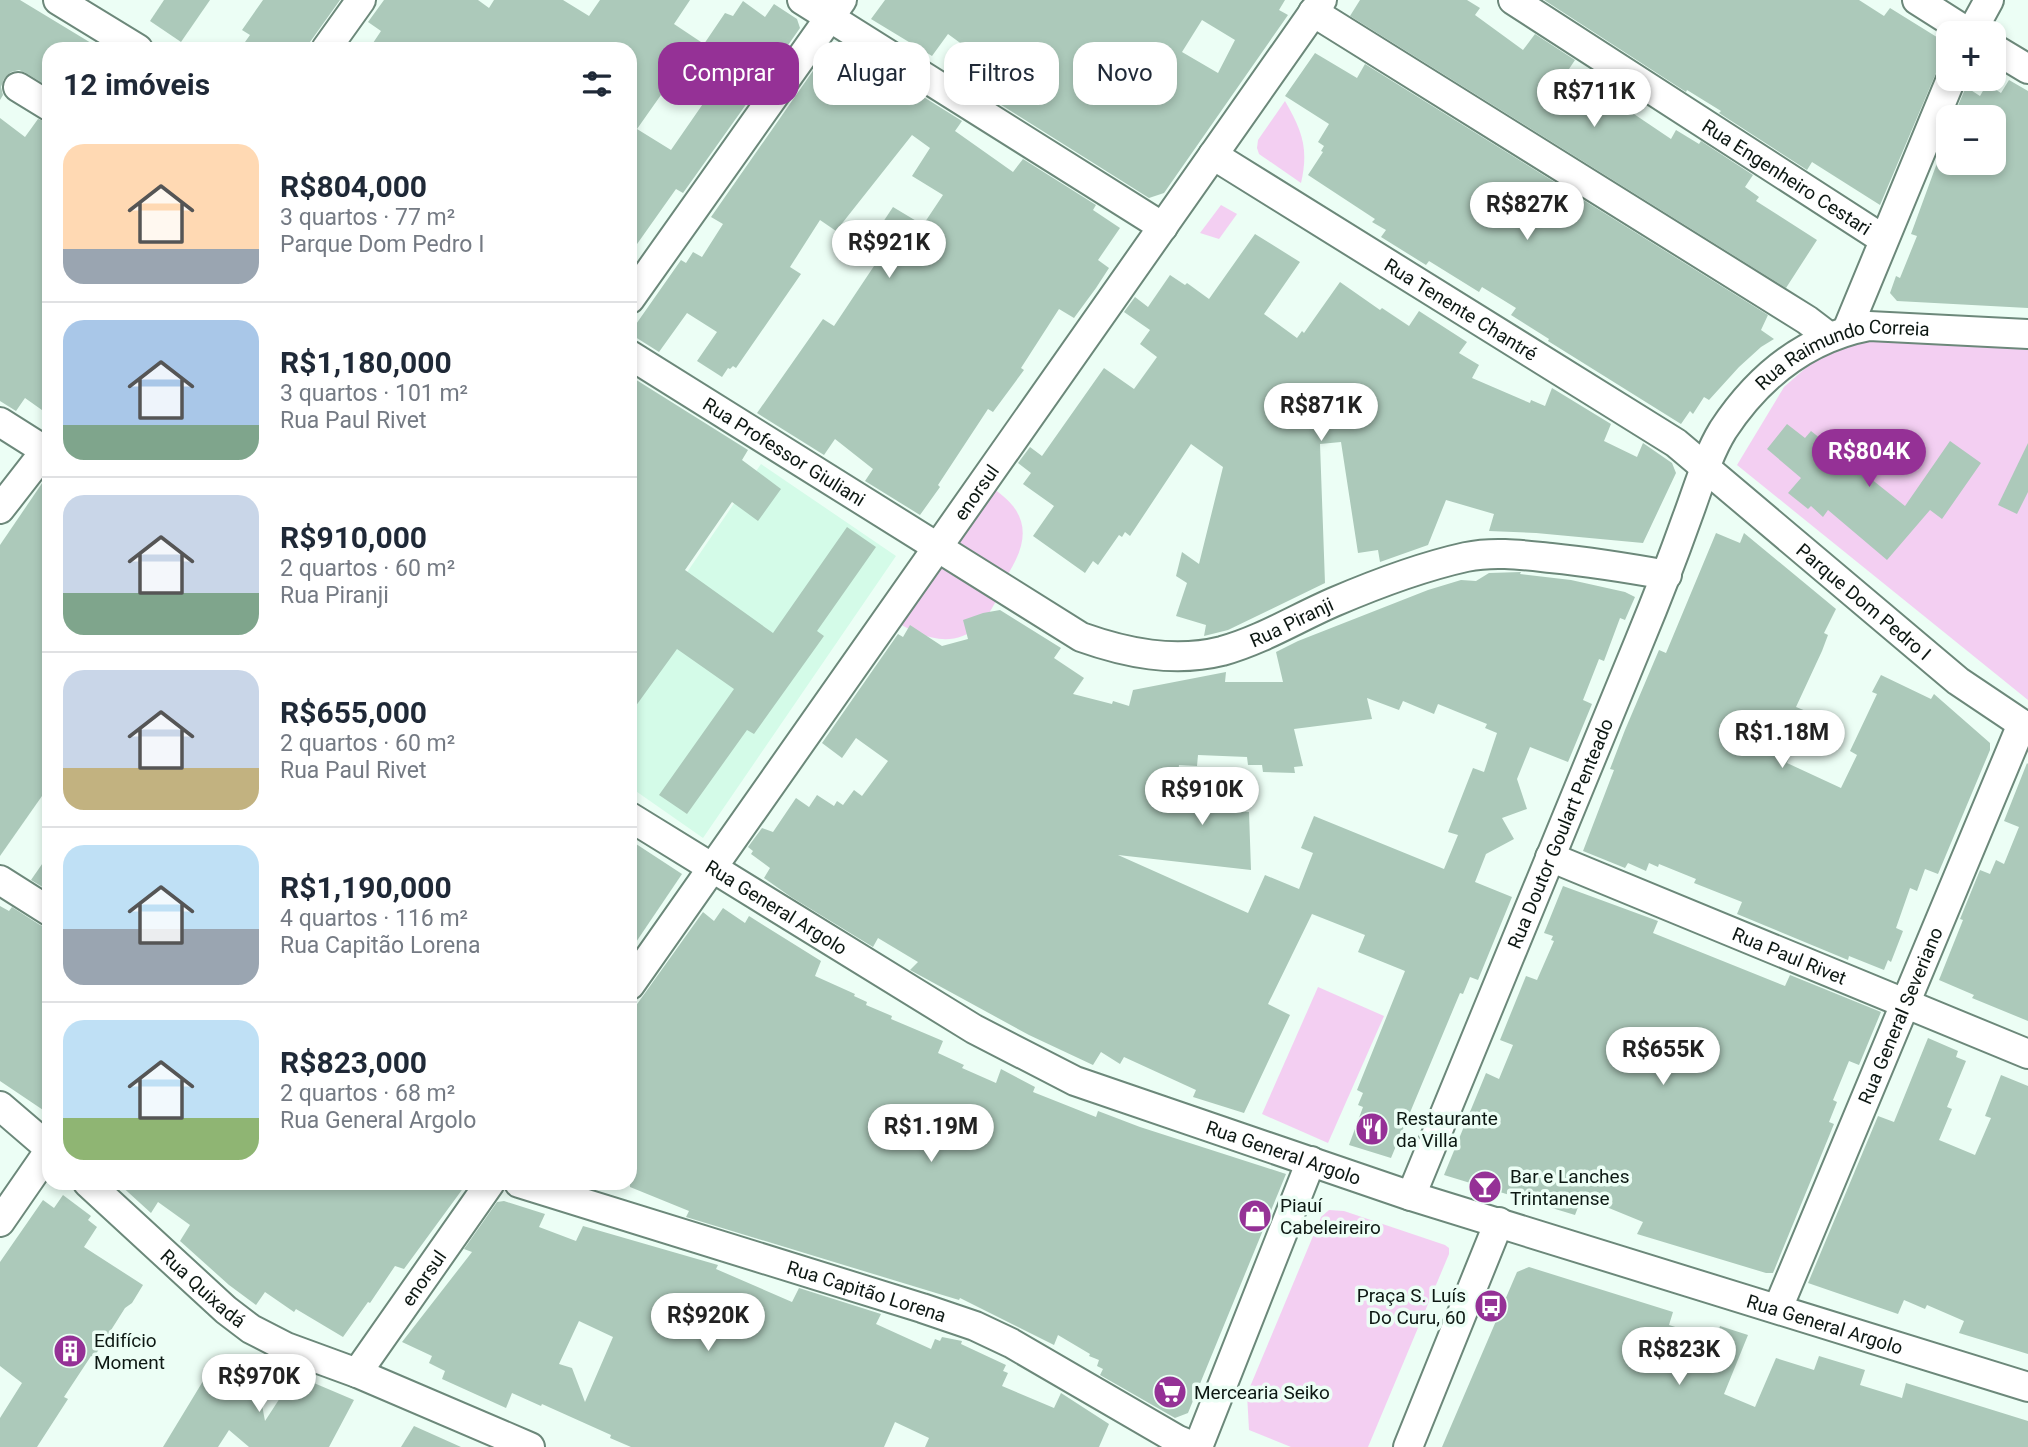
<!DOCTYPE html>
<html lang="pt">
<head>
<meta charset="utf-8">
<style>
  body { margin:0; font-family:Roboto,sans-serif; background:#f6f6f7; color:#1f2937; height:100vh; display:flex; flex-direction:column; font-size:26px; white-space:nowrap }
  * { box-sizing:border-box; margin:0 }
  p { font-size:23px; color:#747a83 }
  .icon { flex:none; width:38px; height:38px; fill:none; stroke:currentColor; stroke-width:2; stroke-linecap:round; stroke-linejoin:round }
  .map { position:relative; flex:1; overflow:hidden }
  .drawer { position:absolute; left:42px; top:42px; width:595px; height:1148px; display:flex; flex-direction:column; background:#fff; border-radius:21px; box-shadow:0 4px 10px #0003 }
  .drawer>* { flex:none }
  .guide { position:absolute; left:658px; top:42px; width:665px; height:63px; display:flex; gap:14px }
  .buttons { position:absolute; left:1936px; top:21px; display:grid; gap:14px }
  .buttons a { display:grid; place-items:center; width:70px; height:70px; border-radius:14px; background:#fff; box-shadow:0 4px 10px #0003; font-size:35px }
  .price { position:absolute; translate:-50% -60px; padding:0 16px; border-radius:24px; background:#fff; color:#222; font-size:23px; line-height:46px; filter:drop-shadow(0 2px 4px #0008) }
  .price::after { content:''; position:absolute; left:50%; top:42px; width:21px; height:16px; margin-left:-10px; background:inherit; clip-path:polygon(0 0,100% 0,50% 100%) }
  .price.active { background:#953196; color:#fff }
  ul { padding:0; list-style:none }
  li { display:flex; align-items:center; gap:21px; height:175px; padding:0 21px }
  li+li { border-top:2px solid #e0e1e3 }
  li span { display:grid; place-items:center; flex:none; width:196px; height:140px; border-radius:21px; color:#555 }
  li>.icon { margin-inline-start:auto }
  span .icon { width:84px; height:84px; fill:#fffc; stroke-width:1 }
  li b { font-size:30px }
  h2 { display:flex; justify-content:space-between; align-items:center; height:84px; padding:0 21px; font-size:30px }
  .pill { padding:0 24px; border-radius:21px; background:#fff; box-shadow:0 4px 10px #0003; font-size:24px; line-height:63px }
  .pill.active { background:#953196; color:#fff }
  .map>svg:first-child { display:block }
  .built { fill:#d4fbe8 }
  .green { fill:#f3cff2 }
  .building { fill:#acc9ba; fill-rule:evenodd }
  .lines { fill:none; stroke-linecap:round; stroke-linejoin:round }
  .minor-casing { stroke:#6c887a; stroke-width:32 }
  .minor { stroke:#fff; stroke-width:28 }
  .labels { text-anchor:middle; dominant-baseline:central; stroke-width:7; stroke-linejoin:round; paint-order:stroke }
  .street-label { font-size:19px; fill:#0d1813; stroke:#ecfef5 }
  .poi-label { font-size:19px; fill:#0d1813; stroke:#ecfef5; text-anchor:start }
</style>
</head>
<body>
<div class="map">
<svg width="2028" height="1447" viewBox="0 0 2028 1447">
  <rect width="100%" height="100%" fill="#ecfef5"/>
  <!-- built -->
  <polygon class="built" points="761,464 896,556 703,838 630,787 630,611 651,625"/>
  <!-- green -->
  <g class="green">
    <path d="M1285 101C1302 131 1309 148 1301 183L1259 154 1257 148 1258 140Z"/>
    <polygon points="1221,205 1237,214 1219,239 1200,233"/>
    <polygon points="1840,338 2028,347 2028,700 1737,465 1784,387"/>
    <path d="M986 484C1028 509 1033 536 1006 577L948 540Z"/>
    <path d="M935 559 998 598C992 607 987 619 979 626 952 650 920 637 893 620Z"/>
    <polygon points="1318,987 1384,1016 1328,1143 1262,1114"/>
    <polygon points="1329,1210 1344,1211 1445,1245 1449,1248 1449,1254 1368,1447 1291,1447 1249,1430 1247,1394 1321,1217"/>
  </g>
  <!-- building -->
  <g class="building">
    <polygon points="0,0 20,0 101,49 49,49 49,87 26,73 19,70 11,72 4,79 1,87 3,95 0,100"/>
    <polygon points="164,0 210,0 181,42 150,21"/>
    <polygon points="263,0 340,0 305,49 240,49 250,35 242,30"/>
    <path d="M384 0H478L489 8 494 0H563L589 16 600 0H690L674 24 704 44 725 13 733 16 743 1 765 17 774 4 797 19 800 28 786 48 782 44 748 93 752 96 683 193 676 189 630 254V49H369L381 31 368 22ZM675 75 707 98 671 150 637 129Z"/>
    <path d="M885 0H1285L1279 10 1288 15 1164 193 1149 198 987 96 993 87 969 69 978 56 948 34 932 56 871 19ZM1202 20 1235 40 1218 73 1182 52Z"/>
    <polygon points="1360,0 1467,0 1480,8 1475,15 1523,50 1535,34 1575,60 1565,75 1619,110 1622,106 1671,139 1676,130 1699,144 1701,141 1753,175 1745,187 1759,197 1756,201 1817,240 1786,288 1350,16"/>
    <polygon points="1544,0 1859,0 1884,16 1890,8 1948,44 1948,63 1940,66 1936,73 1880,205 1812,162 1807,170 1719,113 1721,111 1687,90 1686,92"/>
    <polygon points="1315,53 1357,78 1365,64 1768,315 1761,330 1774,339 1761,347 1739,367 1709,400 1704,397 1693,414 1690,411 1681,424 1548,341 1549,339 1511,315 1516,308 1482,287 1479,292 1429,261 1426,265 1381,237 1386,230 1372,222 1375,219 1308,175 1323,152 1321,151 1324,146 1318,142 1329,124 1285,96"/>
    <polygon points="824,55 833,58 903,105 914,91 962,121 955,131 1013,172 1023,159 1096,205 1093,210 1120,228 1098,260 1109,268 1096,288 1074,318 1059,309 1021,368 1024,370 993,412 988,409 938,485 940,487 920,515 865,481 873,469 835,439 824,455 757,413 823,319 834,326 876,263 892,273 914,242 883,222 893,207 923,225 943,195 912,176 930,148 912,135 836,231 820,220 790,267 801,274 736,368 733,366 730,369 728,368 722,377 697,361 717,332 687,313 659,352 632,335 634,327 681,260 686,263 693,252 702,257 723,224 711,217"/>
    <polygon points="2009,80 2028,91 2028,308 1897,301 1890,293 1896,276 1900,278 1917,236 1911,234 1937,163 1993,163 1993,117 1953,117 1966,87 1980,96 1987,84 2001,93"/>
    <polygon points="0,118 25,137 38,119 49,123 49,415 25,398 16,411 0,401"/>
    <polygon points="1255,234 1300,262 1264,314 1297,338 1302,331 1304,333 1340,282 1380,310 1382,308 1409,326 1419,311 1467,342 1459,353 1479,365 1472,378 1530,403 1531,400 1545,406 1552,388 1611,424 1604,441 1637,457 1643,443 1672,463 1676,473 1643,543 1536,533 1489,531 1494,514 1446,500 1428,545 1380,562 1378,550 1358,553 1341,442 1320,444 1325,583 1228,630 1204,636 1206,625 1176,616 1187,583 1176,576 1182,552 1199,564 1223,467 1191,444 1130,536 1125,532 1122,537 1119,535 1098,565 1093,561 1085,573 1033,536 1054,506 1023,484 1031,473 1018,463 1030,447 1042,456 1104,368 1134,389 1157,357 1140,344 1150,330 1124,312 1135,297 1148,307 1170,275 1185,285 1187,283 1209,299"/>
    <polygon points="630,376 748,450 742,460 781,489 758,521 732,502 685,570 773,633 847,527 876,547 817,631 824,636 754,734 747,730 687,814 659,795 734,689 677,649 630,714"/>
    <polygon points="1787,424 1805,438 1811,431 1905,506 1950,441 1981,463 1942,519 1930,510 1887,560 1828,510 1823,517 1811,506 1808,509 1788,493 1801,478 1767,449"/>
    <polygon points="2028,443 2028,492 2017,514 1998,505"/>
    <polygon points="49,473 49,786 0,856 0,545"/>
    <polygon points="1716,533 1740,543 1744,533 1836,609 1824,633 1828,635 1822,651 1796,707 1806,711 1799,728 1802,729 1787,763 1841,788 1857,755 1850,751 1877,694 1872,692 1881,675 1931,699 1934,694 1990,743 1990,750 1938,874 1925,869 1917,891 1910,888 1896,928 1903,931 1891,962 1888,960 1884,970 1849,956 1848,960 1737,914 1742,902 1694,883 1696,879 1659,864 1658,867 1649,863 1646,871 1628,863 1625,868 1583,851 1614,770 1610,769 1625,730 1659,650 1666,653"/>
    <path d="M1521 572 1520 574 1571 580 1625 592 1635 597 1625 620 1620 618 1604 661 1599 659 1583 700 1592 704 1568 762 1530 747 1517 779 1527 809 1502 818 1514 839 1486 854 1475 882 1512 897 1478 980 1470 977 1463 994 1460 993 1391 1158 1349 1145 1363 1107 1358 1105 1363 1093 1357 1090 1405 971 1358 952 1365 935 1312 914 1268 1004 1290 1015 1244 1113 1193 1097 1196 1090 1124 1057 1120 1064 1101 1052 1093 1065 1029 1035 910 970 918 962 878 938 873 947 791 897 764 878 770 868 751 854 753 851 748 847 762 828 773 832 796 798 809 807 817 795 834 806 837 801 843 805 854 790 862 796 888 761 856 738 842 758 822 743 898 634 903 637 910 625 942 646 968 639 963 620 983 613 1000 610 1061 648 1054 658 1084 678 1073 694 1112 704 1113 701 1129 706 1133 690 1226 672 1225 682H1283L1276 652 1298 641 1428 590 1461 580 1476 581 1489 573ZM1367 698 1399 710 1403 701 1434 714 1438 704 1487 724 1485 728 1497 733 1484 772 1473 768 1448 832 1458 835 1444 869 1314 816 1301 848 1313 853 1299 889 1265 875 1248 913 1118 855 1251 870 1249 812 1174 807 1179 765 1197 766 1198 755 1247 757 1248 765H1262L1263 772 1295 773 1294 767 1303 766 1294 729 1372 719Z"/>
    <polygon points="2027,763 2028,764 2028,1021 1972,998 1974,995 1939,980 1963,920 1960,919 1980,870 1990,874 1996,860 2004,864 2019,827 2004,821"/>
    <polygon points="630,840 682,874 630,951"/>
    <polygon points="49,854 49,891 31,880"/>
    <polygon points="1563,886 1658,921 1653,933 1785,986 1790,975 1881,1012 1859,1065 1849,1061 1833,1100 1837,1102 1829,1122 1834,1124 1773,1273 1766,1273 1637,1234 1643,1222 1582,1197 1575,1215 1444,1175 1486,1073 1499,1079 1513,1045 1500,1040 1526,976 1537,980 1554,941 1551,940 1553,936 1544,933"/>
    <polygon points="0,906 9,911 12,907 40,925 49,928 49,1114 0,1081"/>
    <polygon points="723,908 745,923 749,916 821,961 815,976 855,994 854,996 867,1002 866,1005 892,1016 891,1019 943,1041 938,1053 964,1065 962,1068 996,1083 1001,1069 1035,1087 1033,1092 1096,1117 1098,1111 1140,1127 1286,1174 1188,1413 1175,1418 1100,1375 1103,1369 1097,1366 1099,1360 1089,1356 1090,1354 1058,1335 1054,1345 960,1298 959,1300 686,1217 689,1211 630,1187 630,1014 703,912 714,921"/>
    <polygon points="1928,1038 1958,1051 1956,1057 1966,1061 1947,1107 1952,1109 1939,1140 1975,1155 1991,1118 1985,1116 2001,1075 2028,1086 2028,1354 1959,1333 1964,1321 1927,1305 1925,1309 1904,1300 1898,1314 1808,1283 1878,1116 1894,1122"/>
    <polygon points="118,1183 467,1183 404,1269 395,1266 370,1303 368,1302 343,1337 296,1309 294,1312 265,1292 256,1305 229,1285 180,1241 190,1225 158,1202 151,1213"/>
    <polygon points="63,1195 91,1216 88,1220 97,1227 84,1247 143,1285 132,1303 125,1308 94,1357 91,1356 64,1397 68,1399 37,1447 0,1447 0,1418 22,1383 0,1366 0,1262 43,1200 54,1208"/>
    <path d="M504 1201 545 1214 539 1227 576 1241 583 1226 718 1265 716 1269 792 1302 799 1288 881 1314 876 1324 931 1349 935 1339 940 1341 942 1337 962 1341 961 1344 1006 1365 1003 1371 1008 1373 1002 1386 1054 1408 1061 1393 1109 1424 1099 1447H925L929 1438 895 1422 884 1447H631L610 1438 611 1435 542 1404 541 1406 512 1393 506 1408 442 1379 445 1371 429 1363 432 1356 402 1342 472 1252 464 1249 497 1202ZM579 1321 613 1337 585 1402 572 1368 559 1364Z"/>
    <polygon points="1529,1267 1673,1312 1669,1325 1716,1340 1720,1326 1748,1335 1724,1394 1755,1407 1776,1358 1814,1370 1819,1356 1865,1370 1860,1385 1902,1398 1906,1383 2028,1421 2028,1447 1442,1447 1517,1272"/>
    <polygon points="217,1358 258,1384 265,1421 295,1375 354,1400 329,1447 249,1447 229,1430 218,1447 163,1447"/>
    <polygon points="414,1426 461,1447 401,1447"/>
  </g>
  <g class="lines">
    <defs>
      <g id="minor">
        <polyline points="58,0 138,49"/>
        <polyline points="802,0 1163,227"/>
        <path id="s1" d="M1513 0 1883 239"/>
        <polyline points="1917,0 1969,33"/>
        <polyline points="1313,12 1807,320 1828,336"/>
        <polyline points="1971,33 1989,0"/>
        <polyline points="1993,48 2028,69"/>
        <polyline points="326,49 361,0"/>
        <polyline points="18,87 49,106"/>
        <path id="s2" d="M1213 155 1676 443 1958 681 2028 728"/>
        <polyline points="630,299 842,0"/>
        <polyline points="1847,330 1951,79"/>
        <path id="s3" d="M630 355 1081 637C1126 653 1174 663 1222 651 1262 640 1297 618 1334 602 1376 584 1421 567 1466 557 1494 551 1523 555 1551 558 1590 562 1628 568 1667 575"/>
        <polyline points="0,422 49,453"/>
        <polyline points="0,509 49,446"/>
        <path id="s4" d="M630 817 974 1029 1075 1081 1411 1196 2028 1387"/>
        <path id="s5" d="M1550 857 2028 1054"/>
        <polyline points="0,880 49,911"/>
        <path id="s6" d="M630 985 1322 0"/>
        <polyline points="0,1106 49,1148"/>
        <path id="s7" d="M88 1183 226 1310 251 1329 286 1347 357 1373 530 1447"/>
        <path id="s8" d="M519 1183 922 1308 975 1326 1011 1343 1178 1440 1195 1447"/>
        <path id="s9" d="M1411 1196C1487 1011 1563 826 1639 642 1656 601 1672 560 1687 518 1698 489 1707 456 1723 430 1758 377 1806 338 1869 326L2028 334"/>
        <polyline points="0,1222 49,1151"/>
        <path id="s10" d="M1778 1308 2022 724"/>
        <path id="s11" d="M357 1373 490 1183"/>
        <polyline points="1198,1447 1311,1161"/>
        <polyline points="1408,1447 1499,1222"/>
      </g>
    </defs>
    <!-- minor casing -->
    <use href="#minor" class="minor-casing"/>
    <!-- minor -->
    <use href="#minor" class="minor"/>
  </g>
  <!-- icons -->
  <defs>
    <symbol id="restaurant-disc" viewBox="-11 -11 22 22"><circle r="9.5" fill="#953196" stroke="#ecfef5"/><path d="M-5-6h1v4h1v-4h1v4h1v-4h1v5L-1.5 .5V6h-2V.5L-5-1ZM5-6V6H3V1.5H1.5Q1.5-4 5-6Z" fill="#fff"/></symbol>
    <symbol id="bar-disc" viewBox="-11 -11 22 22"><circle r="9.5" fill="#953196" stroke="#ecfef5"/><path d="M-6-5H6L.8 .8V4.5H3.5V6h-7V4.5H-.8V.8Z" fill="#fff"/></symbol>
    <symbol id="shop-disc" viewBox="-11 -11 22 22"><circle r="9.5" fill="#953196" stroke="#ecfef5"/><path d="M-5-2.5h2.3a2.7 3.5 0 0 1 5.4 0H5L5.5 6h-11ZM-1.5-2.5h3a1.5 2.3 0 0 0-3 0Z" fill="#fff"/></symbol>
    <symbol id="bus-disc" viewBox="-11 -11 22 22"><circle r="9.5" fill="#953196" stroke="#ecfef5"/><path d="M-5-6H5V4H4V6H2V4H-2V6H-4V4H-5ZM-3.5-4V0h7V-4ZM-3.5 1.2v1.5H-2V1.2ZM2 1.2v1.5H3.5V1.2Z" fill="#fff"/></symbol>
    <symbol id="building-disc" viewBox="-11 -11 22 22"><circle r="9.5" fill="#953196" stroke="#ecfef5"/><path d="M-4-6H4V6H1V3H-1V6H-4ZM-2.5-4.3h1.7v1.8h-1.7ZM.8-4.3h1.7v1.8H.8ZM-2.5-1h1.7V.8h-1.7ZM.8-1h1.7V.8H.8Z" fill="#fff"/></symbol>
    <symbol id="supermarket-disc" viewBox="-11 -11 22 22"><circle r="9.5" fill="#953196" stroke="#ecfef5"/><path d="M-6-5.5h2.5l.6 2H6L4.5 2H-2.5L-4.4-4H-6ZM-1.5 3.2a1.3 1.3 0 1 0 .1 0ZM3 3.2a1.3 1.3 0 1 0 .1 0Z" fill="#fff"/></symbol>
  </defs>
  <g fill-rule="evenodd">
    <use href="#restaurant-disc" x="1353" y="1110" width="38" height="38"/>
    <use href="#bar-disc" x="1466" y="1168" width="38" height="38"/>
    <use href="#shop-disc" x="1236" y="1197" width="38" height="38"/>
    <use href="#bus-disc" x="1472" y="1287" width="38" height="38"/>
    <use href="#building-disc" x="51" y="1332" width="38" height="38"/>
    <use href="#supermarket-disc" x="1151" y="1373" width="38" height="38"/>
  </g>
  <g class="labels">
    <!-- street labels -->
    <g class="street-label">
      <text stroke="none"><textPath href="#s1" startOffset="326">Rua Engenheiro Cestari</textPath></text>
      <text stroke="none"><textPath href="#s2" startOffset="292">Rua Tenente Chantré</textPath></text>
      <text stroke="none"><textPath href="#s9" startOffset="978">Rua Raimundo Correia</textPath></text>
      <text stroke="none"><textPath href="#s3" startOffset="182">Rua Professor Giuliani</textPath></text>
      <text stroke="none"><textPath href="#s6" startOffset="602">enorsul</textPath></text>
      <text stroke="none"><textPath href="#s2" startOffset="791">Parque Dom Pedro I</textPath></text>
      <text stroke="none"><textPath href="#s3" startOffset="751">Rua Piranji</textPath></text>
      <text stroke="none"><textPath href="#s9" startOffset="392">Rua Doutor Goulart Penteado</textPath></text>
      <text stroke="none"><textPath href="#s4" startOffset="172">Rua General Argolo</textPath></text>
      <text stroke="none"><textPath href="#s5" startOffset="259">Rua Paul Rivet</textPath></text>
      <text stroke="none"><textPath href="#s10" startOffset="317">Rua General Severiano</textPath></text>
      <text stroke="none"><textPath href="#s4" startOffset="738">Rua General Argolo</textPath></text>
      <text stroke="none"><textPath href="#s11" startOffset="116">enorsul</textPath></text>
      <text stroke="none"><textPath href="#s7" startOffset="156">Rua Quixadá</textPath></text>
      <text stroke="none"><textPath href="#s8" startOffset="364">Rua Capitão Lorena</textPath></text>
      <text stroke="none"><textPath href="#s4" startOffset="1306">Rua General Argolo</textPath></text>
    </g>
    <!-- poi labels -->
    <g class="poi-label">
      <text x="1396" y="1118">Restaurante<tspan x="1396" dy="22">da Villa</tspan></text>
      <text x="1510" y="1176">Bar e Lanches<tspan x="1510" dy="22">Trintanense</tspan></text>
      <text x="1280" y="1205">Piauí<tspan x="1280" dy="22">Cabeleireiro</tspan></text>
      <text x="1466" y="1295" text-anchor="end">Praça S. Luís<tspan x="1466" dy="22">Do Curu, 60</tspan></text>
      <text x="94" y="1340">Edifício<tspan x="94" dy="22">Moment</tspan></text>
      <text x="1194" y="1392">Mercearia Seiko</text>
    </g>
  </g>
</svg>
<div class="buttons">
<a>+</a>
<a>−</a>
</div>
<b class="price" style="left:1594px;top:129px">R$711K</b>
<b class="price" style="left:1527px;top:242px">R$827K</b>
<b class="price" style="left:889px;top:280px">R$921K</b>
<b class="price" style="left:1321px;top:443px">R$871K</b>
<b class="price active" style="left:1869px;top:489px">R$804K</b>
<b class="price" style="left:1782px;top:770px">R$1.18M</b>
<b class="price" style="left:1202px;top:827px">R$910K</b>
<b class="price" style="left:1663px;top:1087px">R$655K</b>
<b class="price" style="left:931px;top:1164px">R$1.19M</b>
<b class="price" style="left:708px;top:1353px">R$920K</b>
<b class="price" style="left:1679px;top:1387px">R$823K</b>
<b class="price" style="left:259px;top:1414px">R$970K</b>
<div class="guide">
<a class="pill active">Comprar</a>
<a class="pill">Alugar</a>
<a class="pill">Filtros</a>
<a class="pill">Novo</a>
</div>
<section class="drawer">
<h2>12 imóveis<svg class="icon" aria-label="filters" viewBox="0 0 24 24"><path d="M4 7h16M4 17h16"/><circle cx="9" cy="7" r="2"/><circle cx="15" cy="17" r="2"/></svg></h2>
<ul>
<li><span style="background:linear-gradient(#ffd9b3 75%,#9aa5b1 0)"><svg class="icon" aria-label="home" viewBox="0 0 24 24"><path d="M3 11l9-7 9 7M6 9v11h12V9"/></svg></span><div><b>R$804,000</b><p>3 quartos · 77 m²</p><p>Parque Dom Pedro I</p></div></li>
<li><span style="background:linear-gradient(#a9c7e8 75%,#7fa58c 0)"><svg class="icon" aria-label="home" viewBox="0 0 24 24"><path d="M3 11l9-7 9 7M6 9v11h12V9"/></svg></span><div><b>R$1,180,000</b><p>3 quartos · 101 m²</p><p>Rua Paul Rivet</p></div></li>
<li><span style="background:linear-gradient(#c9d6e8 70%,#7fa58c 0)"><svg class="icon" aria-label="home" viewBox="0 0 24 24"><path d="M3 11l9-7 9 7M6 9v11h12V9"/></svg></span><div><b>R$910,000</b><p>2 quartos · 60 m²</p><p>Rua Piranji</p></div></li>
<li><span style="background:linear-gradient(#c9d6e8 70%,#c2b280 0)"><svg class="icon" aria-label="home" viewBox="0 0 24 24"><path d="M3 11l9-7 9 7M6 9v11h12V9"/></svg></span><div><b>R$655,000</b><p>2 quartos · 60 m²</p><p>Rua Paul Rivet</p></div></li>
<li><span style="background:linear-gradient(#bfe0f5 60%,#9aa5b1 0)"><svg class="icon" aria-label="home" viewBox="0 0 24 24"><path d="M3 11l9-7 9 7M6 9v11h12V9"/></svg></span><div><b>R$1,190,000</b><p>4 quartos · 116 m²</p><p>Rua Capitão Lorena</p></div></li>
<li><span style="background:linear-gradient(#bfe0f5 70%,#8fb573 0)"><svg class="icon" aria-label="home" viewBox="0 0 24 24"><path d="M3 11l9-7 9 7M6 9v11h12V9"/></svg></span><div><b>R$823,000</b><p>2 quartos · 68 m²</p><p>Rua General Argolo</p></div></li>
</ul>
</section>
</div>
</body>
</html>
